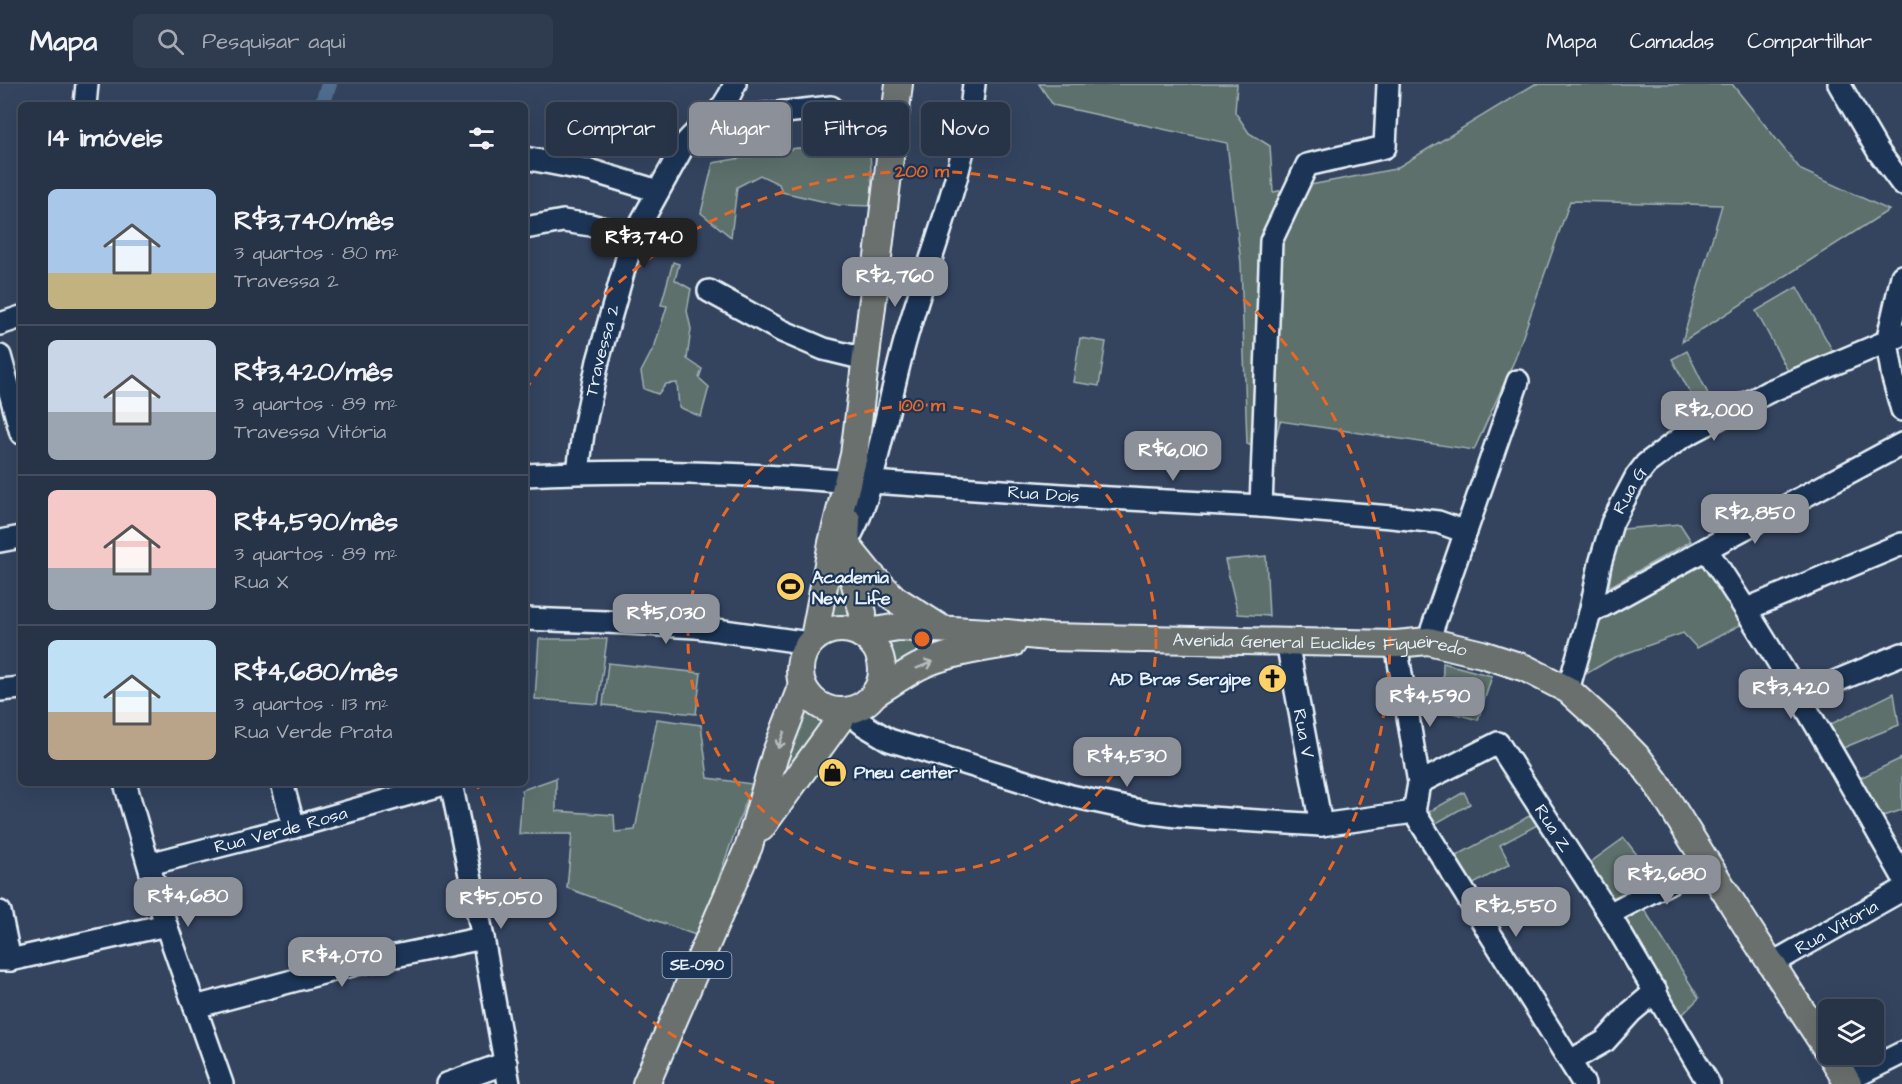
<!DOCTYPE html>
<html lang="pt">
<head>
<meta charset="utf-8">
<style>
  body { margin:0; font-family:"Architects Daughter",sans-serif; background:#2f3b4e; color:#f1f3f6; height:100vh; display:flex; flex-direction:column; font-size:22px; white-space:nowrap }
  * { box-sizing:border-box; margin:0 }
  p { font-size:20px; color:#a4aab4 }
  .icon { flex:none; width:33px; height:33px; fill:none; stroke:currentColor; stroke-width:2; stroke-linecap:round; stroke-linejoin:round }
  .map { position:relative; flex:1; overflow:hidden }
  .details { position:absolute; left:18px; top:18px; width:510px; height:684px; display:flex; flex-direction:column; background:#273347; border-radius:9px; box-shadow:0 6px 24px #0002,0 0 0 2px #434e60 }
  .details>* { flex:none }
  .guide { position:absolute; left:546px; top:18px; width:570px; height:54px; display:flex; gap:12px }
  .buttons { position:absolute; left:1818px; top:915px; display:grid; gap:12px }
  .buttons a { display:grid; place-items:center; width:66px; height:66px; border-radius:9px; background:#273347; box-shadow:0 6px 24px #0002,0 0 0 2px #434e60; font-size:30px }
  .price { position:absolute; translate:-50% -51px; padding:0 14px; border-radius:12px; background:#8c9099; color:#fff; font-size:20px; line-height:39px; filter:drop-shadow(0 2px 3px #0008) }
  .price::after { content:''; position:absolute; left:50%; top:36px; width:18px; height:14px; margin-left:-9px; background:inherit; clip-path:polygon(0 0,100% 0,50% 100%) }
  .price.active { background:#222; color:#fff }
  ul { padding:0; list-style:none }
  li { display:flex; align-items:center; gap:18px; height:150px; padding:0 30px }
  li+li { border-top:2px solid #434e60 }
  li span { display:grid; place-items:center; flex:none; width:168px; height:120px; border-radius:9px; color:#555 }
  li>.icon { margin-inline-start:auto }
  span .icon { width:72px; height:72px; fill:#fffc; stroke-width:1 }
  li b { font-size:26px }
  h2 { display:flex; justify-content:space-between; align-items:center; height:72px; padding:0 30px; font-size:26px }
  .pill { padding:0 21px; border-radius:9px; background:#273347; box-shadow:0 6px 24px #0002,0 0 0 2px #434e60; font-size:21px; line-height:54px }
  .pill.active { background:#8c9099; color:#fff }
  header { display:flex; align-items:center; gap:36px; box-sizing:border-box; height:84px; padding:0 30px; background:#273347; border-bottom:2px solid #434e60 }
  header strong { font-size:28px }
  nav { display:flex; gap:33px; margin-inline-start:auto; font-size:21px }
  .search { width:420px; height:54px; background:#2f3b4e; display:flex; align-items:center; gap:15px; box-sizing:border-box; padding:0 21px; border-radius:9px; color:#a4aab4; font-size:22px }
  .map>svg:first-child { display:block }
  .green { fill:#5d706c; stroke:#a2b0b2; stroke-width:1.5 }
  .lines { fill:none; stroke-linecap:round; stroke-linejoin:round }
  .canal { stroke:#4f6d8f; stroke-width:16 }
  .minor-casing { stroke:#e8f1f8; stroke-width:26 }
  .major-casing { stroke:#e8f1f8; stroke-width:30 }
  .minor { stroke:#1d3557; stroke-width:21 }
  .major { stroke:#6a706d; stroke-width:26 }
  .oneway { stroke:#b6bdc0 }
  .ring { fill:none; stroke:#e86824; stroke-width:3; stroke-dasharray:10 8 }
  .labels { text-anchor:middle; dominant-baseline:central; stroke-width:4.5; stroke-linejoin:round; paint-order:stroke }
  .shield { fill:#1d3557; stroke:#abb9c8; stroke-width:1.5 }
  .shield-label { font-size:16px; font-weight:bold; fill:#e8f1f8 }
  .street-label { font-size:18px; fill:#e8f1f8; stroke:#1d3557 }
  .poi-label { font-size:18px; font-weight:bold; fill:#e8f1f8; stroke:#1d3557; text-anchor:start }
  .centre { fill:#e86824; stroke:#1d3557; stroke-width:3 }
  .ring-label { font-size:18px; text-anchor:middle; font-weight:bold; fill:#e86824; stroke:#1d3557; stroke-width:4.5; stroke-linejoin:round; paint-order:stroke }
</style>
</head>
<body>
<header>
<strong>Mapa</strong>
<div class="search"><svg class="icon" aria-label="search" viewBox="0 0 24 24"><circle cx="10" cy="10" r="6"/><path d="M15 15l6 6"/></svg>Pesquisar aqui</div>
<nav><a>Mapa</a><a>Camadas</a><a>Compartilhar</a></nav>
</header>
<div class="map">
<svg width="1902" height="1000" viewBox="0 0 1902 1000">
  <rect width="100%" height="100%" fill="#34445f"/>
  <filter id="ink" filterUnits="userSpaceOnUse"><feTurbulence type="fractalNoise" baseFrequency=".0167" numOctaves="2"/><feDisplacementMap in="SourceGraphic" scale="12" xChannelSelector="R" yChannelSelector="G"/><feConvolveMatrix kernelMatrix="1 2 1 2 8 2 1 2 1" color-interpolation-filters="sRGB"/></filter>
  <g filter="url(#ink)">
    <!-- green -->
    <g class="green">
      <polygon points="1039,0 1237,0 1235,28 1249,49 1270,62 1273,108 1395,85 1535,0 1732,0 1801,86 1889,126 1682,258 1722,121 1570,117 1515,275 1474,366 1280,337 1272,370 1247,360 1241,179 1227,59 1053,21"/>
      <polygon points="797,64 870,67 873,122 839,121 782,108 779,100 760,91 737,103 731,153 701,129 713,79"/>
      <polygon points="673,178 679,180 675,196 691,205 687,227 691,245 687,275 702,285 699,294 709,303 701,333 679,323 677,299 666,300 658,310 644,305 641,288 655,261 667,222 661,221"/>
      <polygon points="1797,203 1835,271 1789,289 1756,227"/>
      <polygon points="1080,254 1106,258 1099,302 1073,298"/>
      <polygon points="1687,267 1714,322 1701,329 1672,275"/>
      <polygon points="1680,440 1691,457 1609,503 1616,456 1623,445"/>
      <polygon points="846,470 872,537 845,537 823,542"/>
      <polygon points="1266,472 1269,532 1238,530 1225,476"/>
      <polygon points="1703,479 1742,540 1697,564 1683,549 1613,574 1579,594 1598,536"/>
      <polygon points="994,551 888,587 885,573 874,553"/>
      <polygon points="539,555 607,555 598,620 535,615"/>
      <polygon points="608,579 701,589 696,630 603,621"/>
      <polygon points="1443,579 1492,592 1478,636 1442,626"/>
      <polygon points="1894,609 1899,641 1843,664 1827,642"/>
      <path d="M803 617C814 633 818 635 837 637L774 721Z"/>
      <polygon points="657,635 701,641 708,694 752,700 698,852 567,804 572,750 519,750 522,706 556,694 556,727 614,731 615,748 635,746"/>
      <polygon points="1902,674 1902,726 1881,733 1860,694"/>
      <polygon points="1464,708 1470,720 1433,741 1427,729"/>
      <polygon points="1533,730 1539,740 1500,761 1510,780 1470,802 1454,773"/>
      <polygon points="1624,754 1655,794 1610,818 1588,780"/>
      <polygon points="1644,825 1699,914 1681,932 1623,837"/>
    </g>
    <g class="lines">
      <!-- canal -->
      <polyline class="canal" points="322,21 329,0"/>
      <defs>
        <g id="minor">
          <polyline points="1839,0 1878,67 1902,100"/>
          <polyline points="85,21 87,0"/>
          <polyline points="711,36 831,23"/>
          <polyline points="525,74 592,87 658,107"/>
          <polyline points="525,144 563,137 591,141 633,153"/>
          <polyline points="1902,192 1887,258 1893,294 1902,326"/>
          <polyline points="709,207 782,247 824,265 865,275"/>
          <polyline points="0,240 21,233"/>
          <polyline points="0,272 21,349"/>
          <path id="s1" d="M578 388 583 349 598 277 633 153 684 61C691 51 700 45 709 37 721 27 729 14 735 0"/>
          <path d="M525 391C632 385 745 389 852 398"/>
          <path id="s2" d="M872 398 1091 413 1261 422 1391 433 1438 438 1466 448"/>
          <polyline points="1261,422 1271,157 1307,81 1385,63 1388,0"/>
          <polyline points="0,457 21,453"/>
          <path d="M846 459C865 428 872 396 880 361 889 325 896 289 906 254 930 170 966 88 974 0"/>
          <path d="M1706 465C1777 570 1839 680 1902 791"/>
          <polyline points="1747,525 1902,460"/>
          <polyline points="1590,529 1706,465 1902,360"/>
          <polyline points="525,535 606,538 696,543 809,559"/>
          <polyline points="1428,557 1518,297"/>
          <path id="s3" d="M1287 558 1321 741"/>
          <polyline points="1396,560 1419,699 1414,728"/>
          <polyline points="0,606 21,604"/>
          <path id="s4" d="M1568 606 1590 529 1600 480 1612 439 1636 393 1646 380 1681 354 1768 308 1902 251"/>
          <polyline points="1800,612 1902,570"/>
          <polyline points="846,627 864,641 889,656 1071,712 1145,728 1177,732 1321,741 1414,728"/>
          <polyline points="125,699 166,841 222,1000"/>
          <polyline points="282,699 294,743"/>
          <polyline points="451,699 483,854 509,1000"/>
          <path id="s5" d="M1419 699 1498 659 1609 830 1709 1000"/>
          <polyline points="1414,728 1584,1000"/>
          <path id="s6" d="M149 780 294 743 448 699"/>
          <polyline points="0,828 10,876"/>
          <polyline points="1609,830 1707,779"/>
          <polyline points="0,876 10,876 166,841"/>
          <path id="s7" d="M1771 880 1902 806"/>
          <polyline points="195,923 356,880 483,854"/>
          <polyline points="1570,977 1605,957 1631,928 1656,907"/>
          <polyline points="1846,997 1902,969"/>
          <polyline points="447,1000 506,979"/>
        </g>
        <g id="major">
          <polyline points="847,436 846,459 853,493 863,529 862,551"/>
          <polyline points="848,463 870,490 895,515 942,545"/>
          <circle cx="841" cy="586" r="41"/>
          <polyline points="814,554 832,459 854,371 899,0"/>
          <path id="s8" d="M868 554 875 547 898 543 1007 549 1048 553 1396 560 1428 557 1482 570 1525 584 1568 606 1604 639 1639 675 1656 698 1746 841 1828 967"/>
          <path d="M874 610C889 601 903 591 918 583 945 569 983 564 1013 559"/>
          <polyline points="761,744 846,627"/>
          <polyline points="1831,970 1848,1000"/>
          <polyline points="646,1000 749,762 775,671 802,601"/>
        </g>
      </defs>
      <!-- minor casing -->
      <use href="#minor" class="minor-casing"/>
      <!-- major casing -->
      <use href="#major" class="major-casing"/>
      <!-- minor -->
      <use href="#minor" class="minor"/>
      <!-- major -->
      <use href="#major" class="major"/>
    </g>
    <!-- one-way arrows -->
    <defs><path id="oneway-shaft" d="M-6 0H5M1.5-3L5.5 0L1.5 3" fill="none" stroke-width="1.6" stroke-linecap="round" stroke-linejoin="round" transform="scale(1.5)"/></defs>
    <g class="oneway">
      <use href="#oneway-shaft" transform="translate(925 581) rotate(-22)"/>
      <use href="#oneway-shaft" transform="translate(781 656) rotate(111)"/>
    </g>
  </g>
  <!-- distance rings -->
  <g class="ring">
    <circle cx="922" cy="555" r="234"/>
    <path d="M774 999A468 468 0 0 1 477 700M525 307A468 468 0 1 1 1070 999"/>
  </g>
  <!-- icons -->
  <defs>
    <symbol id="stadium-disc" viewBox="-11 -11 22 22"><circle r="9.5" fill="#ffd166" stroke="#1d3557"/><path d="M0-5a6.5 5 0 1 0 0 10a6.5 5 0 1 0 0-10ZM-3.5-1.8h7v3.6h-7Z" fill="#111"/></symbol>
    <symbol id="church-disc" viewBox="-11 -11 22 22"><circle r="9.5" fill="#ffd166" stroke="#1d3557"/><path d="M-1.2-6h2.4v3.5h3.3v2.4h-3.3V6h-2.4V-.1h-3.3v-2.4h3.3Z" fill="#111"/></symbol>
    <symbol id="shop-disc" viewBox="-11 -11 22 22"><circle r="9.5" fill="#ffd166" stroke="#1d3557"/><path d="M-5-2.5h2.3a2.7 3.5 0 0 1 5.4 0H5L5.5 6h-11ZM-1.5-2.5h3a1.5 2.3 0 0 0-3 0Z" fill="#111"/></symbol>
  </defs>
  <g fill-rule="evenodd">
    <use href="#stadium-disc" x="774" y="486" width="33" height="33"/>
    <use href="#church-disc" x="1256" y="578" width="33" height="33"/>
    <use href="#shop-disc" x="816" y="672" width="33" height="33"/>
  </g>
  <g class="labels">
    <!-- shield labels -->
    <rect class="shield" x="662.5" y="868" width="69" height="26" rx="4.5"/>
    <g class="shield-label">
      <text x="697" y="881">SE-090</text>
    </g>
    <!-- street labels -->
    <g class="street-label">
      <text stroke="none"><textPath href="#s1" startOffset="124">Travessa 2</textPath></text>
      <text stroke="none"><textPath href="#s4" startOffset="210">Rua G</textPath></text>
      <text stroke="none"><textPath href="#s2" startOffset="172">Rua Dois</textPath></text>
      <text stroke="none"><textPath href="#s8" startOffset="456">Avenida General Euclides Figueiredo</textPath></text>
      <text stroke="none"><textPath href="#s3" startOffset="93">Rua V</textPath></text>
      <text stroke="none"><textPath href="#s6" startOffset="136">Rua Verde Rosa</textPath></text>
      <text stroke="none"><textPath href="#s5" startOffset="190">Rua Z</textPath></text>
      <text stroke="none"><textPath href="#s7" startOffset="75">Rua Vitória</textPath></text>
    </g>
    <!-- poi labels -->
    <g class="poi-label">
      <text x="812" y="493">Academia<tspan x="812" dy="21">New Life</tspan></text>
      <text x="1251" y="595" text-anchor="end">AD Bras Sergipe</text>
      <text x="854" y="688">Pneu center</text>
    </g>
  </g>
  <circle cx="922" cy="555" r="9" class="centre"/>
  <g class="ring-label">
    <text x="922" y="93">200 m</text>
    <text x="922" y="327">100 m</text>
  </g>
</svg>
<div class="buttons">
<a><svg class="icon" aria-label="layers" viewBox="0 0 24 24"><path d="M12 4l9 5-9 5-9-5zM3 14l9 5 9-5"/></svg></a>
</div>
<b class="price active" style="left:644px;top:185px">R$3,740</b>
<b class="price" style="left:895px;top:224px">R$2,760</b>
<b class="price" style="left:1714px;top:358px">R$2,000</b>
<b class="price" style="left:1173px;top:398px">R$6,010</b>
<b class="price" style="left:1755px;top:461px">R$2,850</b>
<b class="price" style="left:666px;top:561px">R$5,030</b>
<b class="price" style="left:1791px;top:636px">R$3,420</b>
<b class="price" style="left:1430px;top:644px">R$4,590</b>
<b class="price" style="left:1127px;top:704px">R$4,530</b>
<b class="price" style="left:1667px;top:822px">R$2,680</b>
<b class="price" style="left:188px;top:844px">R$4,680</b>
<b class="price" style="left:501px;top:846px">R$5,050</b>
<b class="price" style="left:1516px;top:854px">R$2,550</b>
<b class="price" style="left:342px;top:904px">R$4,070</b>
<div class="guide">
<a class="pill">Comprar</a>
<a class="pill active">Alugar</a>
<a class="pill">Filtros</a>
<a class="pill">Novo</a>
</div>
<section class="details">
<h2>14 imóveis<svg class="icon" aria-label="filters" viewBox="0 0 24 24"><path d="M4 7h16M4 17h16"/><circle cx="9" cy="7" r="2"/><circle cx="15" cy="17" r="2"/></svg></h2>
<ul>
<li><span style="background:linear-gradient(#a9c7e8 70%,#c2b280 0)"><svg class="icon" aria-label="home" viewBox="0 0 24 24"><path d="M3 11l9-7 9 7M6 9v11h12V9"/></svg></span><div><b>R$3,740/mês</b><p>3 quartos · 80 m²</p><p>Travessa 2</p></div></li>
<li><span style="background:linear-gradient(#c9d6e8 60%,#9aa5b1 0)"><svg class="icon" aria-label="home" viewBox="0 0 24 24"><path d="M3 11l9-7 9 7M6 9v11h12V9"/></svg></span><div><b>R$3,420/mês</b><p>3 quartos · 89 m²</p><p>Travessa Vitória</p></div></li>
<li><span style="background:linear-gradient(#f6c9c9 65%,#9aa5b1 0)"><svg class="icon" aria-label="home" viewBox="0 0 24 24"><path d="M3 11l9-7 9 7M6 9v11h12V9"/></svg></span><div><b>R$4,590/mês</b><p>3 quartos · 89 m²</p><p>Rua X</p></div></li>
<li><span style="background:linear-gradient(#bfe0f5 60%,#b9a48a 0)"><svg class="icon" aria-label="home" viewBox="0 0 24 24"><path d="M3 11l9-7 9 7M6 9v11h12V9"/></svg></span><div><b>R$4,680/mês</b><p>3 quartos · 113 m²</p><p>Rua Verde Prata</p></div></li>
</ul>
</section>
</div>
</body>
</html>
